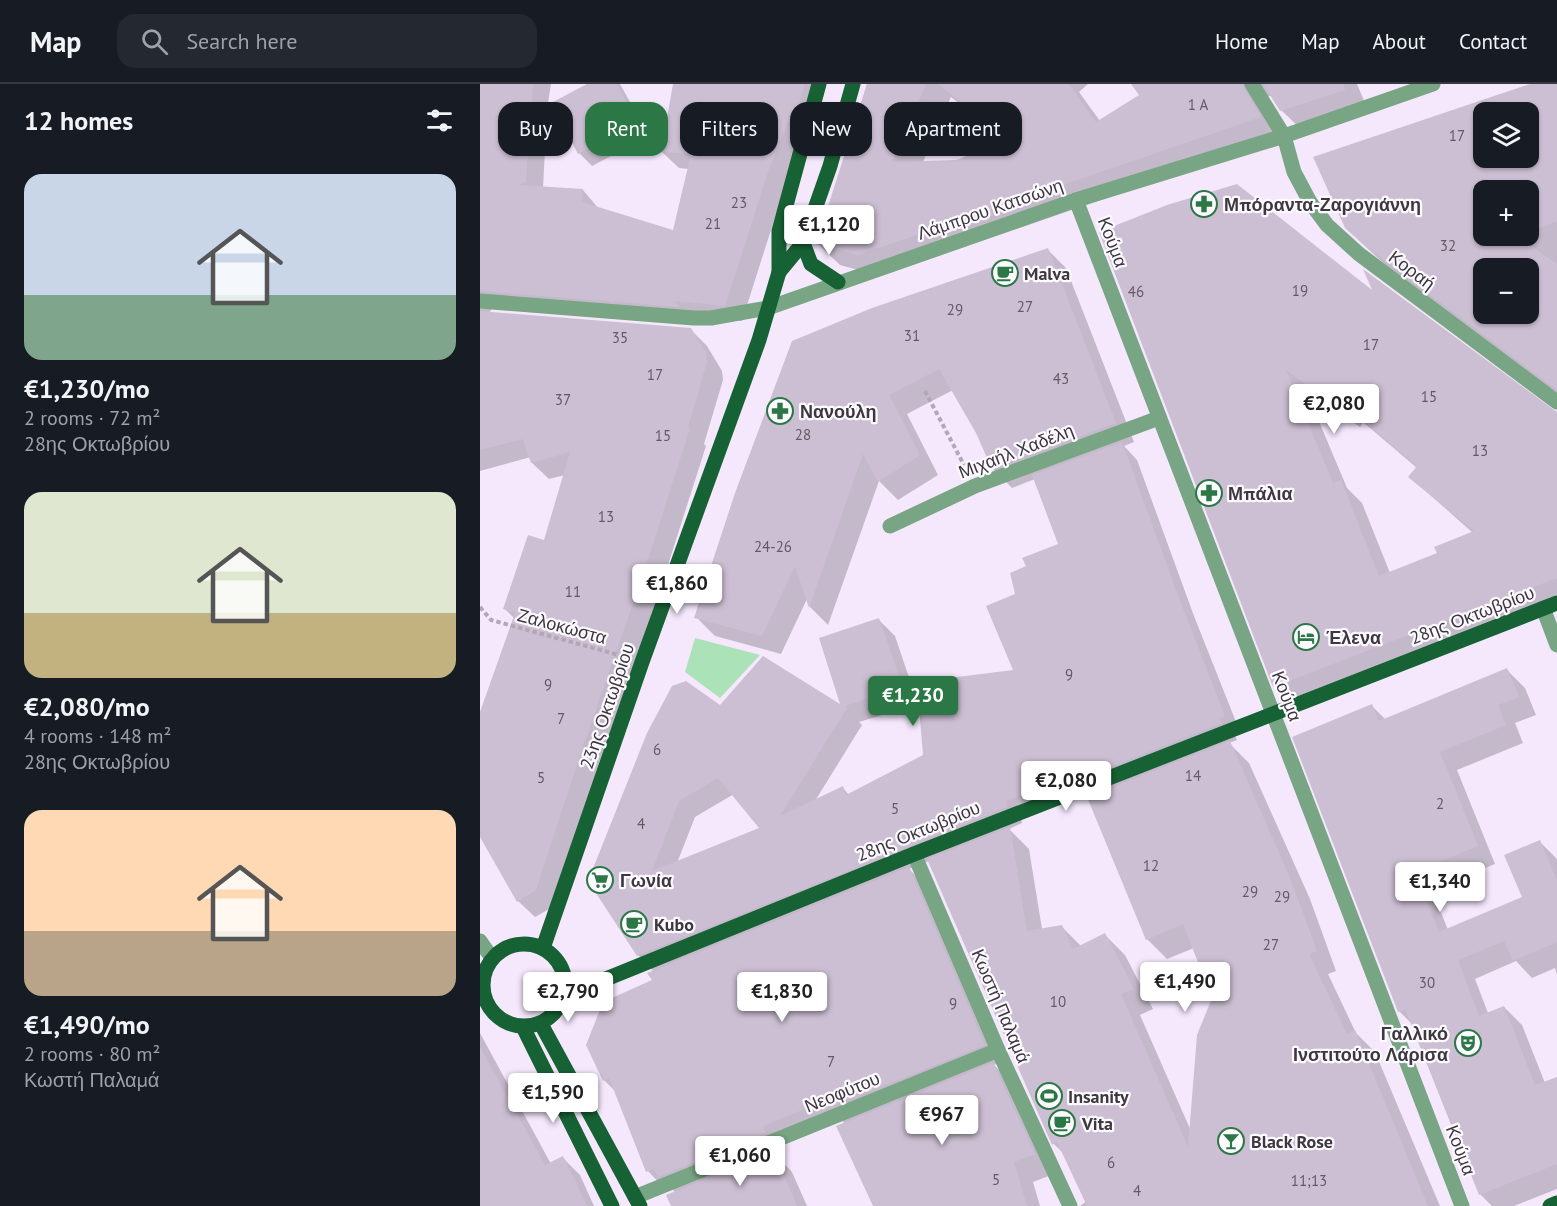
<!DOCTYPE html>
<html lang="en">
<head>
<meta charset="utf-8">
<style>
  body { margin:0; font-family:"PT Sans",sans-serif; background:#242831; color:#f1f3f6; height:100vh; display:flex; flex-direction:column; font-size:22px; white-space:nowrap }
  * { box-sizing:border-box; margin:0 }
  p { font-size:20px; color:#9ea1a6 }
  .icon { flex:none; width:33px; height:33px; fill:none; stroke:currentColor; stroke-width:2; stroke-linecap:round; stroke-linejoin:round }
  .map { position:relative; flex:1; overflow:hidden }
  .panel { display:flex; flex-direction:column; background:#171b24; width:480px }
  .panel>* { flex:none }
  .banner { position:absolute; left:18px; top:18px; width:570px; height:54px; display:flex; gap:12px }
  .tools { position:absolute; left:993px; top:18px; display:grid; gap:12px }
  .tools a { display:grid; place-items:center; width:66px; height:66px; border-radius:12px; background:#171b24; box-shadow:0 2px 4px #0004; font-size:30px }
  .price { position:absolute; translate:-50% -51px; padding:0 14px; border-radius:6px; background:#fff; color:#222; font-size:20px; line-height:39px; filter:drop-shadow(0 2px 3px #0008) }
  .price::after { content:''; position:absolute; left:50%; top:36px; width:18px; height:14px; margin-left:-9px; background:inherit; clip-path:polygon(0 0,100% 0,50% 100%) }
  .price.on { background:#2b7745; color:#fff }
  ul { padding:0; list-style:none }
  li { display:grid; align-content:center; gap:12px; height:318px; padding:0 24px }
  li span { display:grid; place-items:center; height:186px; border-radius:18px; color:#555 }
  li>.icon { margin-inline-start:auto }
  span .icon { width:108px; height:108px; fill:#fffc; stroke-width:1 }
  li b { font-size:26px }
  h2 { display:flex; justify-content:space-between; align-items:center; height:72px; padding:0 24px; font-size:26px }
  .pill { padding:0 21px; border-radius:18px; background:#171b24; box-shadow:0 2px 4px #0004; font-size:21px; line-height:54px }
  .pill.on { background:#2b7745; color:#fff }
  header { display:flex; align-items:center; gap:36px; box-sizing:border-box; height:84px; padding:0 30px; background:#171b24; border-bottom:2px solid #363941 }
  header strong { font-size:28px }
  nav { display:flex; gap:33px; margin-inline-start:auto; font-size:21px }
  .search { width:420px; height:54px; background:#242831; display:flex; align-items:center; gap:15px; box-sizing:border-box; padding:0 21px; border-radius:18px; color:#9ea1a6; font-size:22px }
  main { display:flex; flex:1; min-height:0 }
  .map>svg:first-child { display:block }
  .green { fill:#abe2b8 }
  .shadow { fill:#0003; fill-rule:evenodd }
  .building { fill:#ccbfd3; fill-rule:evenodd }
  .lines { fill:none; stroke-linecap:round; stroke-linejoin:round }
  .path { stroke:#b1a7b7; stroke-width:4; stroke-dasharray:4.5 3; stroke-linecap:butt }
  .minor { stroke:#78a583; stroke-width:15 }
  .major { stroke:#176234; stroke-width:15 }
  .labels { text-anchor:middle; dominant-baseline:central; stroke-width:4.5; stroke-linejoin:round; paint-order:stroke }
  .number-label { font-size:15px; fill:#615a65 }
  .poi-label { font-size:18px; font-weight:bold; fill:#3d3840; stroke:#fcfafe; text-anchor:start }
  .street-label { font-size:18px; fill:#3d3840; stroke:#fcfafe }
</style>
</head>
<body>
<header>
<strong>Map</strong>
<div class="search"><svg class="icon" aria-label="search" viewBox="0 0 24 24"><circle cx="10" cy="10" r="6"/><path d="M15 15l6 6"/></svg>Search here</div>
<nav><a>Home</a><a>Map</a><a>About</a><a>Contact</a></nav>
</header>
<main>
<section class="panel">
<h2>12 homes<svg class="icon" aria-label="filters" viewBox="0 0 24 24"><path d="M4 7h16M4 17h16"/><circle cx="9" cy="7" r="2"/><circle cx="15" cy="17" r="2"/></svg></h2>
<ul>
<li><span style="background:linear-gradient(#c9d6e8 65%,#7fa58c 0)"><svg class="icon" aria-label="home" viewBox="0 0 24 24"><path d="M3 11l9-7 9 7M6 9v11h12V9"/></svg></span><div><b>€1,230/mo</b><p>2 rooms · 72 m²</p><p>28ης Οκτωβρίου</p></div></li>
<li><span style="background:linear-gradient(#dfe7d0 65%,#c2b280 0)"><svg class="icon" aria-label="home" viewBox="0 0 24 24"><path d="M3 11l9-7 9 7M6 9v11h12V9"/></svg></span><div><b>€2,080/mo</b><p>4 rooms · 148 m²</p><p>28ης Οκτωβρίου</p></div></li>
<li><span style="background:linear-gradient(#ffd9b3 65%,#b9a48a 0)"><svg class="icon" aria-label="home" viewBox="0 0 24 24"><path d="M3 11l9-7 9 7M6 9v11h12V9"/></svg></span><div><b>€1,490/mo</b><p>2 rooms · 80 m²</p><p>Κωστή Παλαμά</p></div></li>
</ul>
</section>
<div class="map">
<svg width="1077" height="1122" viewBox="0 0 1077 1122">
  <rect width="100%" height="100%" fill="#f5e8fd"/>
  <!-- green -->
  <polygon class="green" points="215,554 280,571 240,614 205,588"/>
  <!-- shadow -->
  <g class="shadow">
    <polygon points="0,0 71,0 64,45 66,47 63,104 103,106 119,125 194,147 209,85 199,84 182,68 195,0 346,0 304,105 262,237 12,225 9,229 210,245 227,262 242,287 243,296 224,360 226,362 156,581 120,676 73,823 55,833 38,817 0,749 0,631 35,535 24,524 65,458 85,391 69,395 52,379 51,373 0,387"/>
    <polygon points="110,0 140,0 169,52 112,82 99,69"/>
    <path d="M387 0H608L599 8 620 37 661 12 653 0H877L888 26 823 47 801 26 793 12H789L784 18 801 54 400 192 360 181 338 160ZM471 13 528 58 477 78H443Z"/>
    <path d="M1056 0H1077V310L909 184 888 165 866 143 835 73ZM1004 28H1048V74H1004ZM1004 106H1048V152H1004ZM1004 184H1048V230H1004Z"/>
    <path d="M621 149 896 211 1077 335V525L816 623 795 602ZM825 304 880 343 883 338 937 384 930 393 993 449 959 470 910 489 882 419 867 404Z"/>
    <path d="M567 165 586 184 654 358 644 362 657 376 714 532 760 648 754 650 757 656 749 659 769 679 830 815 856 887 848 890 876 949 895 968 960 1122H600L607 1117 585 1071 574 1060 449 777 429 785 446 802 522 978 514 981 533 1000 574 1090 553 1098 560 1122H394L365 1040 361 1035 299 1059 303 1067 295 1070 312 1088 327 1122H193L196 1109 190 1103 185 1105 168 1087 135 1007 124 996 174 897V888L158 871 110 796 240 623H363L399 536 415 552 438 620 379 638 382 641 335 717 363 704 369 711 445 672 535 587 537 511 548 483 580 461 555 395 532 404 513 385 498 348 473 306 427 330 458 391 418 416 399 397 348 541 330 523 327 515 301 570 235 552 216 533 256 409ZM612 705 618 710 667 855 687 875 714 864 734 914 711 1047 660 931 673 925 645 871 625 851 601 862 581 842 562 845 549 765 529 745 542 739 541 733ZM254 710 282 745 197 779 215 733Z"/>
    <polygon points="1027,586 1045,604 1056,631 1035,639 1043,659 977,686 1015,780 952,806 968,846 1044,814 1059,757 1077,775 1077,891 1075,884 1052,894 1036,877 995,895 1008,929 1024,923 1042,941 1065,999 1077,995 1077,1105 1034,1122 1012,1122 1000,1110 933,941 919,927 892,622 906,636"/>
    <polygon points="0,949 71,1080 83,1074 100,1091 114,1122 0,1122"/>
  </g>
  <!-- building -->
  <g class="building">
    <polygon points="0,0 53,0 46,97 39,101 103,105 102,118 193,146 211,70 181,68 193,0 325,0 313,38 308,38 288,88 245,222 195,217 199,223 0,207"/>
    <polygon points="107,0 137,0 157,39 98,70 71,19"/>
    <polygon points="387,0 446,0 412,78 476,76 529,56 458,0 589,0 616,38 659,11 651,0 762,0 781,33 378,171 336,160"/>
    <polygon points="783,0 864,0 865,6 800,27"/>
    <path d="M1050 0H1077V137L1048 149V106H1004V152H1041L1038 153 1077 180V306L885 162 865 144 833 73ZM1004 28H1048V74H1004ZM1004 184H1048V230H1004Z"/>
    <path d="M757 100 892 206 883 185 1077 328V494L793 603 619 148 687 121ZM806 286 858 323 861 318 937 382 928 393 994 447 954 463 957 469 899 492 861 396 853 399Z"/>
    <polygon points="568,164 636,339 512,385 496,349 459,285 409,311 440,371 398,398 383,370 329,524 315,482 282,552 214,534 255,409 312,257 392,224"/>
    <polygon points="0,227 211,244 226,269 227,278 208,343 210,344 162,494 104,659 56,806 37,818 0,753 0,628 35,529 23,525 48,451 64,456 90,368 51,379 43,355 0,366"/>
    <path d="M642 358 699 514 745 632 739 634 742 639 600 695 597 689 526 717 527 723 157 872 108 797 167 649 192 602 206 597 240 621 283 572 360 620 339 554 399 534 423 603 365 622 367 624 300 732 363 702 366 711 443 671 437 598 533 586 506 522 535 510 530 489 546 482 542 474 578 460 552 391ZM238 694 279 744 172 787 199 717Z"/>
    <polygon points="1027,584 1039,613 1018,621 1026,641 960,668 998,762 935,788 959,848 1042,813 1024,771 1060,756 1077,796 1077,858 1033,877 1024,857 978,876 999,932 1024,922 1055,1001 1077,993 1077,1080 999,1111 925,925 918,928 812,653 892,620 899,637"/>
    <polygon points="750,657 810,794 837,867 829,870 867,950 875,946 948,1122 607,1122 577,1058 572,1061 447,775 530,743 547,847 582,841 593,865 625,849 654,905 641,910 708,1063 717,951 732,914 703,840 666,856 607,713"/>
    <polygon points="429,783 505,961 348,1024 345,1018 337,1020 283,1042 286,1049 178,1093 174,1085 166,1088 129,994 123,997 106,961 123,918 172,896 167,889"/>
    <polygon points="0,963 65,1081 83,1072 107,1122 0,1122"/>
    <polygon points="513,979 555,1070 534,1078 547,1122 393,1122 356,1042"/>
    <polygon points="294,1067 317,1122 191,1122 186,1111"/>
  </g>
  <g class="lines">
    <!-- path -->
    <g class="path">
      <polyline points="445,307 484,381"/>
      <polyline points="0,523 11,536 139,571"/>
    </g>
    <!-- minor -->
    <g class="minor">
      <polyline points="772,0 804,52 814,88 830,118 847,141 879,170 1077,318"/>
      <polyline points="596,116 982,1122"/>
      <polyline points="0,217 214,234 231,234 288,224 596,116 804,52 953,0"/>
      <polyline points="410,442 495,402 679,334"/>
      <polyline points="1063,524 1077,561"/>
      <polyline points="434,770 518,966 590,1122"/>
      <polyline points="0,857 12,874"/>
      <polyline points="155,1113 518,966"/>
    </g>
    <!-- major -->
    <g class="major">
      <polyline points="323,159 331,180 358,198"/>
      <polyline points="299,188 323,159 350,82 373,0"/>
      <circle cx="44" cy="901" r="41"/>
      <polyline points="63,864 162,578 279,256 299,188 299,147 339,0"/>
      <polyline points="84,912 434,770 1077,519"/>
      <polyline points="61,940 160,1122"/>
      <polyline points="43,943 132,1122"/>
      <polyline points="1070,1122 1077,1119"/>
    </g>
  </g>
  <!-- icons -->
  <defs>
    <symbol id="pharmacy-ring" viewBox="-11 -11 22 22"><circle r="9.5" fill="#fcfafe" stroke="#2b7745" stroke-width="1.5"/><path d="M-2-6h4v4h4v4h-4v4h-4v-4h-4v-4h4Z" fill="#2b7745"/></symbol>
    <symbol id="cafe-ring" viewBox="-11 -11 22 22"><circle r="9.5" fill="#fcfafe" stroke="#2b7745" stroke-width="1.5"/><path d="M-5.5-4.5H6V0H3Q3 3.5 0 3.5H-2.5Q-5.5 3.5-5.5 0ZM3-3.2v2h1.7v-2ZM-6 4.5H4V6H-6Z" fill="#2b7745"/></symbol>
    <symbol id="hotel-ring" viewBox="-11 -11 22 22"><circle r="9.5" fill="#fcfafe" stroke="#2b7745" stroke-width="1.5"/><path d="M-6-4.5h1.5V1H6V5H4.5V3h-9V5H-6ZM-4 0a1.8 1.8 0 1 1 3.6 0ZM.5 0V-2.5h3Q6-2.5 6 0Z" fill="#2b7745"/></symbol>
    <symbol id="supermarket-ring" viewBox="-11 -11 22 22"><circle r="9.5" fill="#fcfafe" stroke="#2b7745" stroke-width="1.5"/><path d="M-6-5.5h2.5l.6 2H6L4.5 2H-2.5L-4.4-4H-6ZM-1.5 3.2a1.3 1.3 0 1 0 .1 0ZM3 3.2a1.3 1.3 0 1 0 .1 0Z" fill="#2b7745"/></symbol>
    <symbol id="theatre-ring" viewBox="-11 -11 22 22"><circle r="9.5" fill="#fcfafe" stroke="#2b7745" stroke-width="1.5"/><path d="M-5-5.5Q0-4 5-5.5V0Q5 5 0 6Q-5 5-5 0ZM-3.3-2.5H-1v1.5H-3.3ZM1-2.5H3.3v1.5H1ZM-2.8 1Q0 5.5 2.8 1Z" fill="#2b7745"/></symbol>
    <symbol id="stadium-ring" viewBox="-11 -11 22 22"><circle r="9.5" fill="#fcfafe" stroke="#2b7745" stroke-width="1.5"/><path d="M0-5a6.5 5 0 1 0 0 10a6.5 5 0 1 0 0-10ZM-3.5-1.8h7v3.6h-7Z" fill="#2b7745"/></symbol>
    <symbol id="bar-ring" viewBox="-11 -11 22 22"><circle r="9.5" fill="#fcfafe" stroke="#2b7745" stroke-width="1.5"/><path d="M-6-5H6L.8 .8V4.5H3.5V6h-7V4.5H-.8V.8Z" fill="#2b7745"/></symbol>
  </defs>
  <g fill-rule="evenodd">
    <use href="#pharmacy-ring" x="709" y="105" width="30" height="30"/>
    <use href="#cafe-ring" x="510" y="174" width="30" height="30"/>
    <use href="#pharmacy-ring" x="285" y="312" width="30" height="30"/>
    <use href="#pharmacy-ring" x="714" y="394" width="30" height="30"/>
    <use href="#hotel-ring" x="811" y="538" width="30" height="30"/>
    <use href="#supermarket-ring" x="105" y="781" width="30" height="30"/>
    <use href="#cafe-ring" x="139" y="825" width="30" height="30"/>
    <use href="#theatre-ring" x="973" y="944" width="30" height="30"/>
    <use href="#stadium-ring" x="554" y="997" width="30" height="30"/>
    <use href="#cafe-ring" x="567" y="1024" width="30" height="30"/>
    <use href="#bar-ring" x="736" y="1042" width="30" height="30"/>
  </g>
  <g class="labels">
    <!-- number labels -->
    <g class="number-label">
      <text x="718" y="20">1 A</text>
      <text x="977" y="51">17</text>
      <text x="259" y="118">23</text>
      <text x="233" y="139">21</text>
      <text x="968" y="161">32</text>
      <text x="820" y="206">19</text>
      <text x="656" y="207">46</text>
      <text x="545" y="222">27</text>
      <text x="475" y="225">29</text>
      <text x="432" y="251">31</text>
      <text x="140" y="253">35</text>
      <text x="891" y="260">17</text>
      <text x="175" y="290">17</text>
      <text x="581" y="294">43</text>
      <text x="949" y="312">15</text>
      <text x="83" y="315">37</text>
      <text x="323" y="350">28</text>
      <text x="183" y="351">15</text>
      <text x="1000" y="366">13</text>
      <text x="126" y="432">13</text>
      <text x="293" y="462">24-26</text>
      <text x="93" y="507">11</text>
      <text x="589" y="590">9</text>
      <text x="68" y="600">9</text>
      <text x="81" y="634">7</text>
      <text x="177" y="665">6</text>
      <text x="713" y="691">14</text>
      <text x="61" y="693">5</text>
      <text x="960" y="719">2</text>
      <text x="415" y="724">5</text>
      <text x="161" y="739">4</text>
      <text x="671" y="781">12</text>
      <text x="770" y="807">29</text>
      <text x="802" y="812">29</text>
      <text x="791" y="860">27</text>
      <text x="947" y="898">30</text>
      <text x="578" y="917">10</text>
      <text x="473" y="919">9</text>
      <text x="351" y="977">7</text>
      <text x="631" y="1078">6</text>
      <text x="516" y="1095">5</text>
      <text x="829" y="1096">11;13</text>
      <text x="657" y="1106">4</text>
    </g>
    <!-- poi labels -->
    <g class="poi-label">
      <text x="744" y="120">Μπόραντα-Ζαρογιάννη</text>
      <text x="544" y="189">Malva</text>
      <text x="320" y="327">Νανούλη</text>
      <text x="748" y="409">Μπάλια</text>
      <text x="846" y="553">Έλενα</text>
      <text x="140" y="796">Γωνία</text>
      <text x="174" y="840">Kubo</text>
      <text x="968" y="949" text-anchor="end">Γαλλικό<tspan x="968" dy="21">Ινστιτούτο Λάρισα</tspan></text>
      <text x="588" y="1012">Insanity</text>
      <text x="602" y="1039">Vita</text>
      <text x="771" y="1057">Black Rose</text>
    </g>
    <!-- street labels -->
    <g class="street-label">
      <text transform="translate(510 125) rotate(-19)">Λάμπρου Κατσώνη</text>
      <text transform="translate(633 158) rotate(69)">Κούμα</text>
      <text transform="translate(932 186) rotate(37)">Κοραή</text>
      <text transform="translate(536 367) rotate(-21)">Μιχαήλ Χαδέλη</text>
      <text transform="translate(992 531) rotate(-21)">28ης Οκτωβρίου</text>
      <text transform="translate(82 542) rotate(15)">Ζαλοκώστα</text>
      <text transform="translate(807 612) rotate(69)">Κούμα</text>
      <text transform="translate(127 622) rotate(-71)">23ης Οκτωβρίου</text>
      <text transform="translate(438 747) rotate(-22)">28ης Οκτωβρίου</text>
      <text transform="translate(521 922) rotate(67)">Κωστή Παλαμά</text>
      <text transform="translate(362 1008) rotate(-22)">Νεοφύτου</text>
      <text transform="translate(981 1066) rotate(69)">Κούμα</text>
    </g>
  </g>
</svg>
<div class="tools">
<a><svg class="icon" aria-label="layers" viewBox="0 0 24 24"><path d="M12 4l9 5-9 5-9-5zM3 14l9 5 9-5"/></svg></a>
<a>+</a>
<a>−</a>
</div>
<b class="price" style="left:349px;top:172px">€1,120</b>
<b class="price" style="left:854px;top:351px">€2,080</b>
<b class="price" style="left:197px;top:531px">€1,860</b>
<b class="price on" style="left:433px;top:643px">€1,230</b>
<b class="price" style="left:586px;top:728px">€2,080</b>
<b class="price" style="left:960px;top:829px">€1,340</b>
<b class="price" style="left:705px;top:929px">€1,490</b>
<b class="price" style="left:88px;top:939px">€2,790</b>
<b class="price" style="left:302px;top:939px">€1,830</b>
<b class="price" style="left:73px;top:1040px">€1,590</b>
<b class="price" style="left:462px;top:1062px">€967</b>
<b class="price" style="left:260px;top:1103px">€1,060</b>
<div class="banner">
<a class="pill">Buy</a>
<a class="pill on">Rent</a>
<a class="pill">Filters</a>
<a class="pill">New</a>
<a class="pill">Apartment</a>
</div>
</div>
</main>
</body>
</html>
